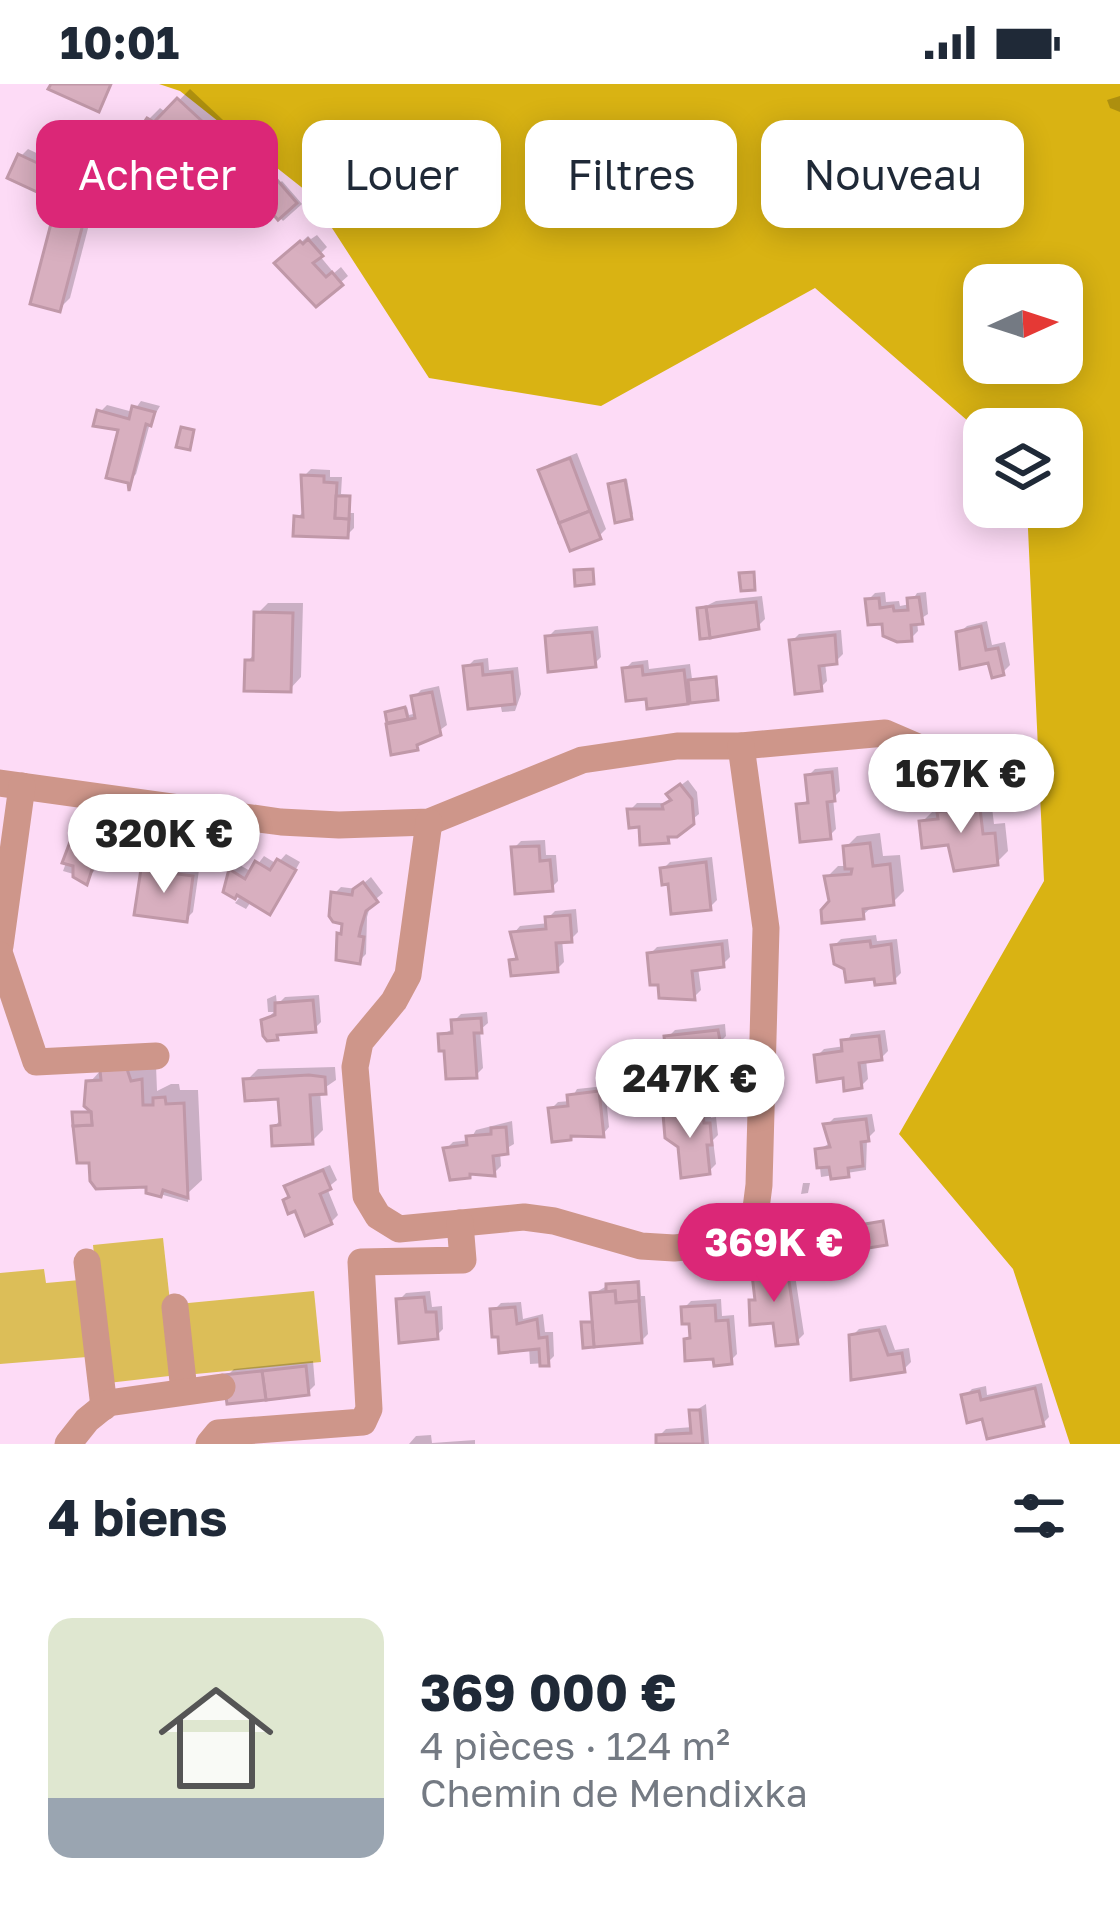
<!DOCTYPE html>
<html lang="fr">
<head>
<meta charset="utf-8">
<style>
  body { margin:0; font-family:"Golos Text",sans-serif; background:#f2f2f3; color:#1f2937; height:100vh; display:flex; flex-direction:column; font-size:45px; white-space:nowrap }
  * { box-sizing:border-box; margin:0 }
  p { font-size:39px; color:#747a83 }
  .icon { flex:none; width:66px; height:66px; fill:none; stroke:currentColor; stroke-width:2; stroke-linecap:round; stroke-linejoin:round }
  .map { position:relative; height:1360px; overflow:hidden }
  .panel { display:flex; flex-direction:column; background:#fff; flex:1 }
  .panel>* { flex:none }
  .guide { position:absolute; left:36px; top:36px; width:1050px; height:108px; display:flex; gap:24px }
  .needle { width:78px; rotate:87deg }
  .controls { position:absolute; left:963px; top:180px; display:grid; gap:24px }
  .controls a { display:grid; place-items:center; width:120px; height:120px; border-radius:24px; background:#fff; box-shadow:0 6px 30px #0003; font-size:60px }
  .price { position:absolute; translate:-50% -102px; padding:0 27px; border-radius:42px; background:#fff; color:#222; font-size:39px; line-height:78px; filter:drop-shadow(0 3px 6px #0008) }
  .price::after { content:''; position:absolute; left:50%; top:72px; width:36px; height:27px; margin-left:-18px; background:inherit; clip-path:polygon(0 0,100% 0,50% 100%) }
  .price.current { background:#db2777; color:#fff }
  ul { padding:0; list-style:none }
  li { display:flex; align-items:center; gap:36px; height:300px; padding:0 48px }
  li+li { border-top:3px solid #e0e1e3 }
  li span { display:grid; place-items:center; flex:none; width:336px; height:240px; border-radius:24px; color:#555 }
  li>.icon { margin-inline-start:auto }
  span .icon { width:144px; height:144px; fill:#fffc; stroke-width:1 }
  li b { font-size:51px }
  h2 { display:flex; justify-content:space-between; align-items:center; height:144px; padding:0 48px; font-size:51px }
  .chip { padding:0 42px; border-radius:24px; background:#fff; box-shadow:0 6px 30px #0003; font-size:42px; line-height:108px }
  .chip.current { background:#db2777; color:#fff }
  .status { display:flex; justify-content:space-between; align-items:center; height:84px; padding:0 60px; background:#fff; direction:ltr }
  .status svg { height:33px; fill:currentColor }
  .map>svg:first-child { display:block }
  .green { fill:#dcbe58 }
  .forest { fill:#d9b313; fill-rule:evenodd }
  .shadow { fill:#0003 }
  .building { fill:#d8afbf; stroke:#c098a8; stroke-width:3 }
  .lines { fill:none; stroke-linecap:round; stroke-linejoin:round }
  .minor { stroke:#ce968a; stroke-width:27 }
</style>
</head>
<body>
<div class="status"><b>10:01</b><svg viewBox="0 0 49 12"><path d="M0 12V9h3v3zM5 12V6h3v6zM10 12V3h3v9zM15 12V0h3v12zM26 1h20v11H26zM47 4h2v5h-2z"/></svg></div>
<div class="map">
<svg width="1120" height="1360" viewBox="0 0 1120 1360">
  <rect width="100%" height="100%" fill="#fddbf6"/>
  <!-- green -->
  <g class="green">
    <polygon points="163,1154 178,1291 108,1299 93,1161"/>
    <polygon points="44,1185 46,1199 80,1196 87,1273 0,1280 0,1189"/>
    <polygon points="314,1207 321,1278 185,1291 178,1220"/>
  </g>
  <!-- forest -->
  <path class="forest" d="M159 0H1120V1360H1070L1013 1185 899 1050 1044 797 1027 423H1062V345H984V351L815 204 601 322 429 294 310 110 180 7ZM984 201H1062V279H984Z"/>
  <!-- shadow -->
  <g class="shadow">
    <polygon points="190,5 255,66 257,126 246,137 221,98 149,35 160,24 167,29"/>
    <polygon points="1120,12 1120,28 1110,24 1107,16"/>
    <polygon points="28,65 66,83 50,110 21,72"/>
    <polygon points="282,97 302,120 283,137 263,114"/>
    <polygon points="68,118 93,125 70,214 59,225 57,129"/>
    <polygon points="317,151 327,163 319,171 334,189 341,183 348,192 317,219 278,179 308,152 311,155"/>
    <polygon points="141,317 160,322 150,339 136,390 129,397 122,344 100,328 107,321 133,328"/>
    <polygon points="577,369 606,445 599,452 542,387 549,380"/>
    <polygon points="311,385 330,386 330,393 342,393 341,410 351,411 350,429 354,429 354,444 347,451 297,434 304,427 304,392"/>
    <polygon points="627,395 633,430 631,432 611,401"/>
    <polygon points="885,508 886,518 899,517 900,522 910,520 917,509 926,508 928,530 917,537 918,547 911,554 884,537 868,516 875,509"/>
    <polygon points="762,512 765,535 758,542 700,525 716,517"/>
    <polygon points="268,519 303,519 301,593 290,605 248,577 256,568 257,530"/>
    <polygon points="987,537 992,561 1005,558 1010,581 1003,588 959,549 967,542"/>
    <polygon points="598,542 601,573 594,580 548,553 555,546"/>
    <polygon points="841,546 843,570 836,577 825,578 827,597 820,604 792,557 799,550"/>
    <polygon points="488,574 489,586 518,583 521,610 515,627 502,628 500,619 467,583 474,576"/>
    <polygon points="648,576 649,585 690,580 692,595 717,592 719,611 692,612 687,617 649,612 625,585 632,578"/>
    <polygon points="439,602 447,641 416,663 390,639 388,629 407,623 409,631 417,629 414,613 421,606"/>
    <polygon points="838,683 840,707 833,714 836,745 829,752 799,722 811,714 808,692 815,685"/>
    <polygon points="688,696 697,708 699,730 667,756 641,739 630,726 637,719 668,719 677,704"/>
    <polygon points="990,707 994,740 1005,739 1008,767 997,778 922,738 933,727 944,726 966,710"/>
    <polygon points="86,737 119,747 115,761 108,768 101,765 94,787 87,794 63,787 79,744"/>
    <polygon points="880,749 883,772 900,771 904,807 893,818 874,821 862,832 832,818 827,793 838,782 847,782 846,763 857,752"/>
    <polygon points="545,756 546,771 556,771 558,797 551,804 514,764 521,757"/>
    <polygon points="286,770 300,778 276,820 252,816 246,825 235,819 239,814 226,807 231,786 238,780 252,788 264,772 277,780"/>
    <polygon points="712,773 717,816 710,823 671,797 663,785 670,778"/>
    <polygon points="151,779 199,786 193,828 186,835 144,786"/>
    <polygon points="371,793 383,809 371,819 367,833 366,870 359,877 340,850 345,846 334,810 341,803 357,805"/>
    <polygon points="576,825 578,848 571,855 562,855 564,878 557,885 512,877 519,870 514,849 520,842 549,839 548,834 555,827"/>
    <polygon points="876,851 877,857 897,855 901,889 894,896 847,883 834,862 841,855"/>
    <polygon points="728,855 730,873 723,880 698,883 701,906 694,913 650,870 657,863"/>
    <polygon points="276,911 277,921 285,913 319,911 321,938 314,945 282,947 276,953 264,937 274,928 268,928 267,915"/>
    <polygon points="487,928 488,939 480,946 483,984 476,991 447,964 441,951 455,944 454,937 461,930"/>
    <polygon points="725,940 726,952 719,959 708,960 716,997 709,1004 696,973 668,953 675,946"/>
    <polygon points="885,946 888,967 881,974 866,975 868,995 861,1002 817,972 824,965 845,962 851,950"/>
    <polygon points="156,981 157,1007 171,1000 179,1000 180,1006 198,1006 202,1096 189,1108 188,1118 149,1107 148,1100 92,1076 75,1029 91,1026 89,999 104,983"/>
    <polygon points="335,983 336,996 320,1007 323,1046 312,1057 274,1043 282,1034 281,1012 246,997 258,985"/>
    <polygon points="605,1002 609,1043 603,1050 574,1049 570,1053 551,1025 558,1018 570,1017 577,1005"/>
    <polygon points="709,1019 711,1034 716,1033 718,1051 713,1056 716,1080 709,1087 681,1062 666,1031 673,1024"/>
    <polygon points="872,1030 875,1047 867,1055 866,1086 821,1093 818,1066 832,1058 827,1041 834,1034"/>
    <polygon points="512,1037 514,1060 500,1068 501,1082 494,1089 473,1087 469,1091 446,1065 453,1058 470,1056 476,1046"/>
    <polygon points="330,1081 337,1096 327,1104 338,1131 331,1138 291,1111 288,1102 294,1096"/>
    <polygon points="803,1099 810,1099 808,1109 801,1110"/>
    <polygon points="793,1178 804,1250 797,1257 752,1217 757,1212 756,1192 763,1185"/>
    <polygon points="640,1196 641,1212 645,1212 648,1250 641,1257 586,1261 585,1240 595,1236 593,1210 612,1199"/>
    <polygon points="430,1207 432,1223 442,1222 443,1245 436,1252 399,1216 406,1209"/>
    <polygon points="721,1215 722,1232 734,1231 737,1270 730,1277 687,1256 693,1250 691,1237 684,1224 691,1217"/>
    <polygon points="521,1218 523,1235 543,1230 545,1248 553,1248 554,1272 547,1279 530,1280 529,1263 501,1250 494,1226 501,1219"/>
    <polygon points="886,1241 895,1266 909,1264 911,1278 904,1285 852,1252 859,1245"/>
    <polygon points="313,1277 315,1301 308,1308 227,1292 234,1285"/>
    <polygon points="1042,1299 1049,1333 1042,1340 985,1332 965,1312 972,1305 986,1302 987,1311"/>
    <polygon points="706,1320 709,1360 659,1360 659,1352 666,1345 693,1343 693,1328"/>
    <polygon points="431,1351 432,1359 475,1356 475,1360 409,1360 416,1352"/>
  </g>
  <!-- building -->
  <g class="building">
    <polygon points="51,0 111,0 99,28 48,5"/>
    <polygon points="177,14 245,77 247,140 220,141 218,99 170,55 151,73 134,53 147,34 154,38"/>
    <polygon points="18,70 61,90 50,114 7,94"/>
    <polygon points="278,97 297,119 278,136 259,114"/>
    <polygon points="54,128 84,136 60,228 30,220"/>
    <polygon points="308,155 323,172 313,179 326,193 332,188 343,201 316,223 274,179 300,157 303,160"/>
    <polygon points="132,322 155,328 151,342 146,340 129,407 128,399 106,394 118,346 93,342 97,326 129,335"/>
    <polygon points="181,343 194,346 190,366 176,363"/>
    <polygon points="570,374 590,427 559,439 538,386"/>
    <polygon points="301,391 324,392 324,398 337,399 335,434 349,435 348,454 293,452 294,432 303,433"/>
    <polygon points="625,396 632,435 615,439 608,400"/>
    <polygon points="336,412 350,412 349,435 335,434"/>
    <polygon points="590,427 601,455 570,467 559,439"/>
    <polygon points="593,485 594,500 575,502 574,486"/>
    <polygon points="754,488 755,506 741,507 739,489"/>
    <polygon points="919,513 923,540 911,541 912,557 897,558 883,552 882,540 868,541 865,515 879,514 880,524 893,522 894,527 908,526 907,514"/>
    <polygon points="756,518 759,545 710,554 706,523"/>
    <polygon points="706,523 710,554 700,555 697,524"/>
    <polygon points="254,528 293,529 291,608 244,607 245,576 253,576"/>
    <polygon points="981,542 986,566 998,564 1004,591 992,594 988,579 960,585 956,548"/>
    <polygon points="592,548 596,583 548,588 545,552"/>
    <polygon points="835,551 837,580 819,582 822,607 795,610 789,556"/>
    <polygon points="482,580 483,591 512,588 515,620 468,625 463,582"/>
    <polygon points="642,582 643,591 684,586 688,620 647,625 646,615 626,617 622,584"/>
    <polygon points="716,593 718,616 690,619 688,596"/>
    <polygon points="432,608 441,651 417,661 418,666 391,671 386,640 415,634 411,612"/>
    <polygon points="405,623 408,635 387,639 385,628"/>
    <polygon points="832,688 835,717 827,718 831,755 800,758 796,720 808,719 805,691"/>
    <polygon points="680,700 692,715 694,740 677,753 668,753 669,759 640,761 639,743 629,744 627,725 663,725 662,721 671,716 666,710"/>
    <polygon points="979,716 983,750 995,749 998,781 954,787 948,761 922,764 919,737 938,735 937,728 952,726 951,720"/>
    <polygon points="76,742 114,754 109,771 98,767 87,801 73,793 73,782 62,779"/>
    <polygon points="870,759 873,782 890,780 894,821 863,825 864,835 822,839 821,826 829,817 824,792 851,790 852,785 845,785 843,762"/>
    <polygon points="539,762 540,777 550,776 553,807 515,810 511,763"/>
    <polygon points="277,775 296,786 270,831 237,811 235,815 223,808 229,785 245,795 255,777 270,786"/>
    <polygon points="706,778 711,826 671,830 668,800 662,801 660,784"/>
    <polygon points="141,785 193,792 187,838 134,831"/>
    <polygon points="363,798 378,818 366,827 361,843 359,852 364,853 360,880 336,876 337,849 341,850 342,840 333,838 329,832 331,808 352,811 353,805"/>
    <polygon points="570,831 572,858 556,859 558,888 511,892 509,876 517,875 510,848 546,845 545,833"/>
    <polygon points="870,857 871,863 891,860 895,899 875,901 874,895 846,898 844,885 834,880 831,861"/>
    <polygon points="722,860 724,883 692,887 695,916 659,914 658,901 650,901 647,869"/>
    <polygon points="313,916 316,948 277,951 278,956 267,957 263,952 261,936 275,931 275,919"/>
    <polygon points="481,934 482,949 474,949 477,994 446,995 444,967 439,967 438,950 452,949 451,936"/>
    <polygon points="718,946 721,962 701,964 710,1007 693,1008 693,977 667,980 664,952"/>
    <polygon points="879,952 882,976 859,979 862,1004 844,1007 843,994 817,998 814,971 842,967 841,956"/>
    <polygon points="127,985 131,997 142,995 143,1021 153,1021 153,1014 165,1013 166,1020 184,1019 188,1114 163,1106 161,1113 146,1109 146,1103 96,1105 90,1097 89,1079 77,1079 73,1042 92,1041 91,1028 84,1022 86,997 101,996 100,986"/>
    <polygon points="309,991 325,993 326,1010 310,1011 313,1060 272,1062 271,1042 280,1041 278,1015 245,1017 243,995"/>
    <polygon points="599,1007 604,1053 571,1052 571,1056 552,1058 548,1024 568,1022 567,1011"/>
    <polygon points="702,1025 704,1039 710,1039 712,1061 707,1061 710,1090 681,1094 678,1063 665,1054 663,1030"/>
    <polygon points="72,1028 91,1028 92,1041 73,1042"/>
    <polygon points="866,1035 869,1057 861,1058 863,1082 848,1084 849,1093 831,1095 829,1083 817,1084 815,1065 830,1063 823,1040"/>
    <polygon points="506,1043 508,1070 493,1072 495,1092 470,1090 470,1094 450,1096 443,1064 467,1061 466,1052 491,1050 491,1044"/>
    <polygon points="323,1086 331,1105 320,1110 332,1140 305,1152 295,1127 288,1130 283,1116 289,1113 284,1102"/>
    <polygon points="883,1137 887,1161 862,1165 859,1141"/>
    <polygon points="787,1183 798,1260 776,1262 773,1239 750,1241 749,1216 755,1216 752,1191"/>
    <polygon points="638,1198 639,1217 616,1219 615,1207 606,1208 606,1200"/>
    <polygon points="615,1207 616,1219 639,1217 642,1259 594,1263 590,1209"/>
    <polygon points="424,1213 426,1228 436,1228 438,1255 399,1259 396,1215"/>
    <polygon points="715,1221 716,1237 728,1236 732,1280 714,1282 713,1275 685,1277 684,1255 690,1254 689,1240 682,1240 681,1223"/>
    <polygon points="515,1223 517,1240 537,1235 539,1254 547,1253 549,1282 540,1282 539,1265 499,1269 498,1253 492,1253 490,1225"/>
    <polygon points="581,1238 592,1238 594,1263 583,1264"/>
    <polygon points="879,1246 888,1271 902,1269 905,1288 851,1296 849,1251"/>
    <polygon points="306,1282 309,1311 266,1316 262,1287"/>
    <polygon points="262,1287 266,1316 227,1320 223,1291"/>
    <polygon points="1035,1304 1044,1342 987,1355 982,1335 967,1339 961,1311 979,1307 981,1316"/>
    <polygon points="689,1326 700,1326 703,1360 656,1360 656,1351 691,1349"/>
  </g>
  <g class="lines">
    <!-- minor -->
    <g class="minor">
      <polyline points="0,699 281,738 339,741 429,738 582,676 677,662 741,662 885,649 929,668"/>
      <polyline points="429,738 408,891 394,917 360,958 355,983 366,1112 378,1132 399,1145 524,1133 554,1137 641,1162 674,1164 728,1159 754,1140 759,1101 766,844 741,662"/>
      <polyline points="0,862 22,702"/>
      <polyline points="0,871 36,978 156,972"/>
      <polyline points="87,1178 104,1323"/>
      <polyline points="175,1223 184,1307"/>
      <polyline points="68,1360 87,1336 108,1319 222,1303"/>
      <polyline points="209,1360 218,1349 363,1338 369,1325 361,1178 463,1176 460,1139"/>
    </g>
  </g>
</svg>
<div class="controls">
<a><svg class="needle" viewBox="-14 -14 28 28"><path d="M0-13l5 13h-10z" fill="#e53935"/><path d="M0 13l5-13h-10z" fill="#747a83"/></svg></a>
<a><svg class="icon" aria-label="layers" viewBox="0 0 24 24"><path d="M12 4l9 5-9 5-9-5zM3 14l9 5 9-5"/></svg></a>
</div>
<b class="price" style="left:961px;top:752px">167K €</b>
<b class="price" style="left:164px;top:812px">320K €</b>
<b class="price" style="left:690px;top:1057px">247K €</b>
<b class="price current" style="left:774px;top:1221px">369K €</b>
<div class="guide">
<a class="chip current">Acheter</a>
<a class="chip">Louer</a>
<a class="chip">Filtres</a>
<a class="chip">Nouveau</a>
</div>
</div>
<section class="panel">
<h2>4 biens<svg class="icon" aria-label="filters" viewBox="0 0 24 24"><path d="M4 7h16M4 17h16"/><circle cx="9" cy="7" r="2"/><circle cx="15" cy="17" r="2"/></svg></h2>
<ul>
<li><span style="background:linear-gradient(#dfe7d0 75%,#9aa5b1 0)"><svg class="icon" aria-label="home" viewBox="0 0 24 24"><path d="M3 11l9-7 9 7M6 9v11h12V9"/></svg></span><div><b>369 000 €</b><p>4 pièces · 124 m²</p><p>Chemin de Mendixka</p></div></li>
</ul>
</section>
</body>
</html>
